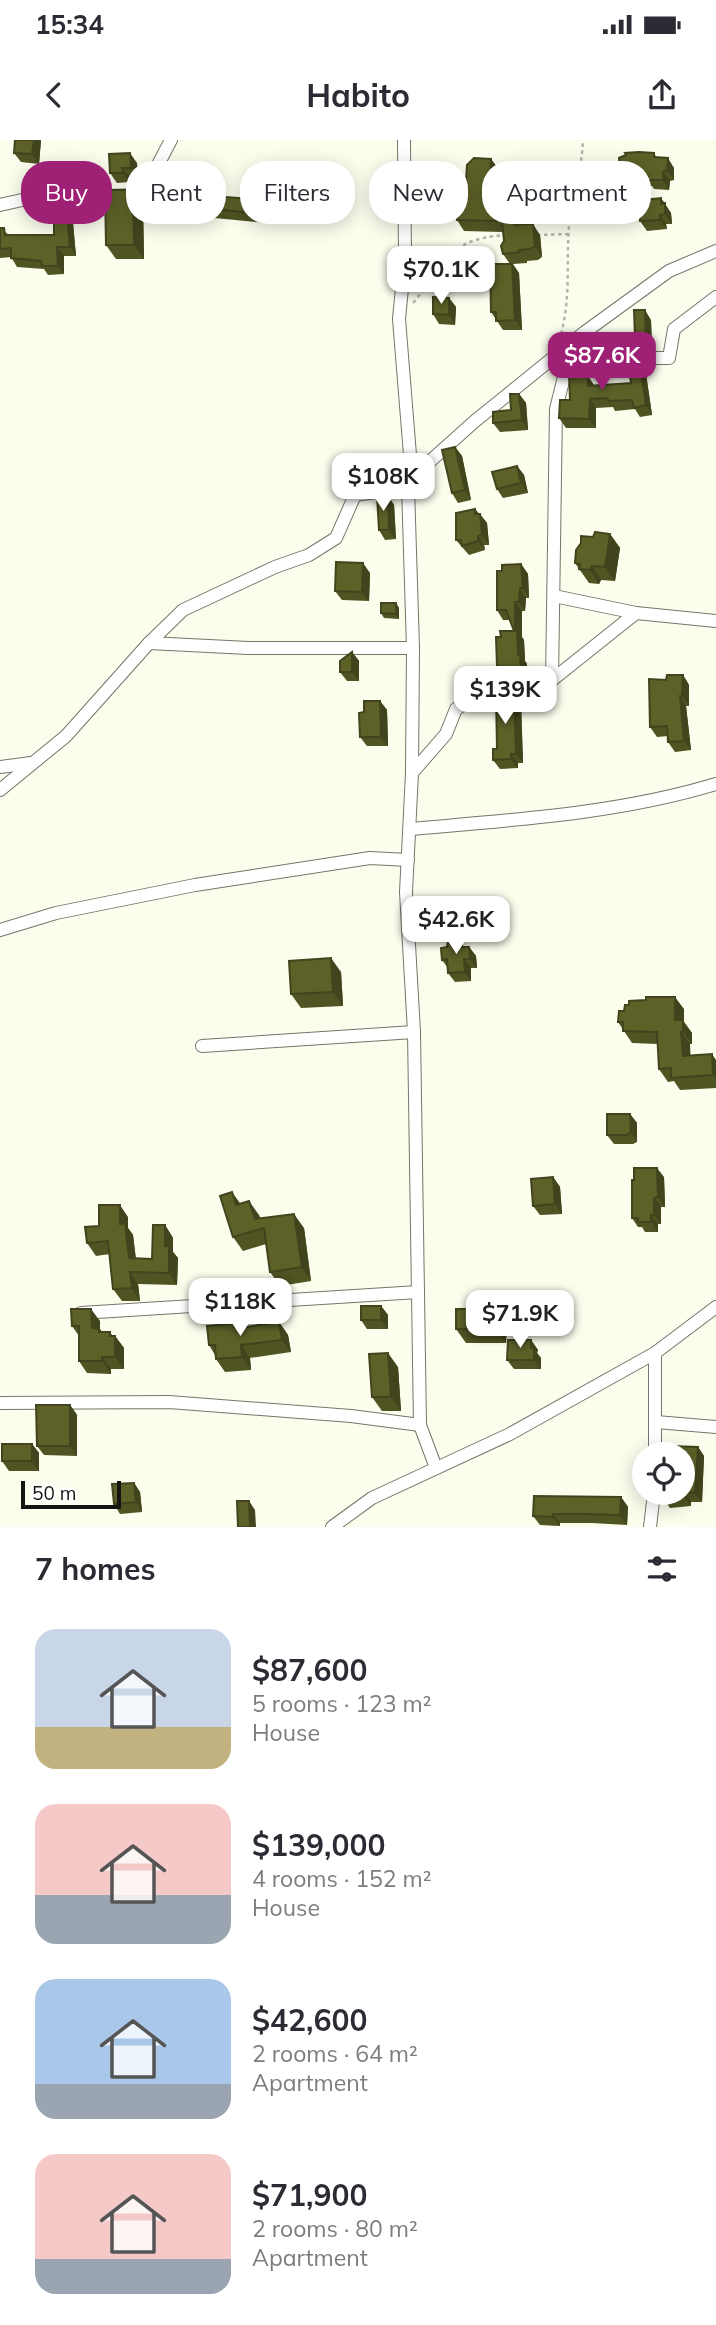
<!DOCTYPE html>
<html lang="en">
<head>
<meta charset="utf-8">
<style>
  body { margin:0; font-family:Mulish,sans-serif; background:#f7f7f7; color:#2b2b33; height:100vh; display:flex; flex-direction:column; font-size:26px; white-space:nowrap }
  * { box-sizing:border-box; margin:0 }
  p { font-size:23px; color:#7c7c81 }
  .icon { flex:none; width:38px; height:38px; fill:none; stroke:currentColor; stroke-width:2; stroke-linecap:round; stroke-linejoin:round }
  .map { position:relative; height:1387px; overflow:hidden }
  .drawer { display:flex; flex-direction:column; background:#fff; flex:1 }
  .drawer>* { flex:none }
  .top-card { position:absolute; left:21px; top:21px; width:676px; height:63px; display:flex; gap:14px }
  .tools { position:absolute; left:632px; top:1302px; display:grid; gap:14px }
  .tools a { display:grid; place-items:center; width:63px; height:63px; border-radius:50%; background:#fff; box-shadow:0 4px 18px #0003; font-size:35px }
  .scale { position:absolute; left:21px; bottom:18px; width:100px; box-sizing:border-box; padding-left:7px; border:4px solid #141510; border-top:0; font-size:19px; line-height:24px; white-space:nowrap; color:#141510; -webkit-text-stroke:5px #fff; paint-order:stroke }
  .price { position:absolute; translate:-50% -60px; padding:0 16px; border-radius:14px; background:#fff; color:#222; font-size:23px; line-height:46px; filter:drop-shadow(0 2px 4px #0008) }
  .price::after { content:''; position:absolute; left:50%; top:42px; width:21px; height:16px; margin-left:-10px; background:inherit; clip-path:polygon(0 0,100% 0,50% 100%) }
  .price.current { background:#9e2176; color:#fff }
  ul { padding:0; list-style:none }
  li { display:flex; align-items:center; gap:21px; height:175px; padding:0 35px }
  li span { display:grid; place-items:center; flex:none; width:196px; height:140px; border-radius:21px; color:#555 }
  li>.icon { margin-inline-start:auto }
  span .icon { width:84px; height:84px; fill:#fffc; stroke-width:1 }
  li b { font-size:30px }
  h2 { display:flex; justify-content:space-between; align-items:center; height:84px; padding:0 35px; font-size:30px }
  .tag { padding:0 24px; border-radius:28px; background:#fff; box-shadow:0 4px 18px #0003; font-size:24px; line-height:63px }
  .tag.current { background:#9e2176; color:#fff }
  .status { display:flex; justify-content:space-between; align-items:center; height:49px; padding:0 35px; background:#fff; direction:ltr }
  .status svg { height:19px; fill:currentColor }
  header { display:flex; justify-content:space-between; align-items:center; height:91px; padding:0 35px; background:#fff; font-size:32px; font-weight:700 }
  .map>svg:first-child { display:block }
  .lines { fill:none; stroke-linecap:round; stroke-linejoin:round }
  .minor-casing { stroke:#757669; stroke-width:14 }
  .path { stroke:#b4b5a9; stroke-width:2.5; stroke-dasharray:3.5 3.5; stroke-linecap:butt }
  .minor { stroke:#fff; stroke-width:12 }
  .wall { fill:#505322 }
  .shaded-wall { fill:#41441c }
  .building { fill:#5d6128; stroke:#41441c; stroke-width:2 }
</style>
</head>
<body>
<div class="status"><b>15:34</b><svg viewBox="0 0 49 12"><path d="M0 12V9h3v3zM5 12V6h3v6zM10 12V3h3v9zM15 12V0h3v12zM26 1h20v11H26zM47 4h2v5h-2z"/></svg></div>
<header><svg class="icon" aria-label="back" viewBox="0 0 24 24"><path d="M15 5l-7 7 7 7"/></svg>Habito<svg class="icon" aria-label="share" viewBox="0 0 24 24"><path d="M12 15V3M7 8l5-5 5 5M5 13v7h14v-7"/></svg></header>
<div class="map">
<svg width="716" height="1387" viewBox="0 0 716 1387">
  <rect width="100%" height="100%" fill="#fbfded"/>
  <g class="lines">
    <defs>
      <g id="minor">
        <polyline points="404,0 405,117 399,179 410,315 408,347 413,508 412,633 406,752 414,892 420,1285 436,1328"/>
        <polyline points="0,65 31,58 142,55 171,0"/>
        <polyline points="577,199 622,199 641,218 669,218 674,189 716,157"/>
        <polyline points="408,341 475,281 585,192 669,131 716,111"/>
        <polyline points="554,456 636,473 716,481"/>
        <polyline points="149,503 248,508 413,508"/>
        <polyline points="552,540 556,269 564,237 564,210"/>
        <polyline points="0,627 31,623"/>
        <polyline points="412,633 446,594 456,569 471,560 524,551 552,540 636,473"/>
        <polyline points="0,650 66,596 149,503 183,470 275,427 309,415 336,398 355,355 408,347"/>
        <path d="M410 689C512 680 617 674 716 644"/>
        <polyline points="0,790 56,773 195,745 370,718 408,720"/>
        <polyline points="202,906 414,892"/>
        <polyline points="81,1173 418,1152"/>
        <polyline points="0,1263 169,1262 351,1276 420,1285"/>
        <polyline points="656,1282 716,1287"/>
        <polyline points="655,1314 655,1213"/>
        <polyline points="332,1387 372,1358 510,1294 655,1213 716,1167"/>
        <polyline points="650,1387 654,1353"/>
      </g>
    </defs>
    <!-- minor casing -->
    <use href="#minor" class="minor-casing"/>
    <!-- path -->
    <g class="path">
      <polyline points="537,95 569,94"/>
      <path d="M413 163C447 123 446 99 506 95"/>
      <path d="M561 194C571 158 566 122 569 86 572 57 582 30 583 0"/>
    </g>
    <!-- minor -->
    <use href="#minor" class="minor"/>
  </g>
  <!-- wall -->
  <g class="wall">
    <polygon points="15,0 41,0 39,24 21,22 14,13"/>
    <polygon points="654,13 657,18 674,28 674,40 670,41 669,50 654,49 652,46 634,46 630,39 626,39 620,30"/>
    <polygon points="491,19 499,30 497,57 514,69 521,80 521,85 540,95 542,117 538,120 527,121 527,123 513,124 519,133 522,190 503,190 491,172 510,124 503,114 503,92 464,91 457,80 465,57"/>
    <polygon points="137,23 138,37 129,37 129,42 117,43 110,33"/>
    <polygon points="133,50 143,64 144,119 116,119 106,105"/>
    <polygon points="263,55 270,64 268,83 204,77 198,67 252,59"/>
    <polygon points="661,58 671,73 672,84 666,84 667,89 647,91 640,81"/>
    <polygon points="67,75 73,83 76,116 64,116 64,134 48,135 44,129 17,127 11,117 0,118 0,88 9,95 54,95"/>
    <polygon points="449,158 456,167 455,185 439,184 433,174"/>
    <polygon points="651,180 652,209 645,209 635,197"/>
    <polygon points="639,217 645,227 652,275 640,277 635,269 615,271 613,267 596,268 596,288 566,288 559,278 570,260 581,233 594,245 631,243"/>
    <polygon points="519,254 526,263 528,290 500,292 493,283 511,270"/>
    <polygon points="455,307 462,316 471,360 458,363 452,353"/>
    <polygon points="517,326 524,335 528,353 503,358 497,349"/>
    <polygon points="388,356 394,365 396,399 385,400 379,390"/>
    <polygon points="475,369 487,383 489,405 484,405 485,410 469,415 456,400"/>
    <polygon points="610,394 620,408 615,441 601,440 599,444 589,443 575,423 593,397"/>
    <polygon points="521,424 528,434 529,458 526,458 525,471 522,471 522,497 524,500 525,521 527,524 527,540 507,545 500,536 500,530 497,526 501,497 514,491 510,480 503,480 497,470 502,431"/>
    <polygon points="370,433 369,461 342,460 335,451"/>
    <polygon points="396,463 399,468 399,479 384,478 381,473"/>
    <polygon points="352,512 359,521 359,541 347,541 340,532"/>
    <polygon points="683,535 689,545 689,566 686,566 691,610 675,612 668,602 668,596 657,597 650,587 666,540"/>
    <polygon points="518,550 524,560 525,563 521,563 523,623 518,623 518,628 500,629 493,620 497,609 496,554"/>
    <polygon points="380,561 387,570 388,606 367,606 360,597 364,572"/>
    <polygon points="467,807 469,807 476,816 477,828 471,828 471,841 455,842 448,833 448,828 442,820"/>
    <polygon points="341,832 343,866 301,868 291,854"/>
    <polygon points="684,869 684,882 692,893 692,904 690,904 690,916 716,920 716,948 680,950 674,941 668,942 659,929 658,904 632,903 618,882"/>
    <polygon points="630,974 637,983 637,1002 633,1004 614,1004 607,995"/>
    <polygon points="553,1037 560,1047 562,1074 540,1075 533,1066"/>
    <polygon points="664,1037 665,1067 661,1067 661,1084 658,1084 658,1092 645,1092 642,1087 638,1087 632,1078"/>
    <polygon points="240,1064 259,1075 260,1078 304,1088 311,1141 280,1146 270,1132 266,1104 243,1111 233,1097"/>
    <polygon points="128,1077 128,1088 133,1095 136,1119 152,1119 165,1085 173,1098 173,1112 178,1118 177,1145 138,1144 140,1161 122,1161 113,1149 110,1114 96,1116 87,1103 99,1086"/>
    <polygon points="381,1166 388,1175 388,1189 367,1189 361,1180"/>
    <polygon points="100,1181 100,1189 102,1192 110,1192 112,1196 115,1196 124,1208 124,1229 111,1229 111,1234 87,1233 79,1221 79,1196 72,1186"/>
    <polygon points="279,1182 288,1195 291,1212 250,1218 251,1230 225,1232 216,1219 215,1215 209,1205 243,1187"/>
    <polygon points="507,1183 506,1203 466,1203 456,1189"/>
    <polygon points="531,1200 538,1210 537,1213 541,1218 541,1229 514,1229 507,1220"/>
    <polygon points="398,1227 401,1271 382,1271 372,1257"/>
    <polygon points="70,1265 77,1275 77,1316 44,1315 37,1306"/>
    <polygon points="32,1304 39,1313 39,1331 9,1331 2,1321"/>
    <polygon points="698,1307 704,1316 702,1362 691,1362 691,1366 670,1368 663,1358"/>
    <polygon points="134,1343 140,1352 142,1372 120,1374 114,1364"/>
    <polygon points="621,1357 628,1367 627,1385 592,1383 560,1383 560,1386 540,1385 533,1376"/>
  </g>
  <!-- shaded-wall -->
  <g class="shaded-wall">
    <polygon points="34,0 41,0 39,24 32,14"/>
    <polygon points="130,13 137,23 138,37 131,28"/>
    <polygon points="668,18 674,28 674,40 667,30"/>
    <polygon points="491,19 499,30 496,68 489,57"/>
    <polygon points="122,28 129,37 129,42 123,33"/>
    <polygon points="663,32 670,41 669,50 663,40"/>
    <polygon points="133,50 143,64 144,119 134,105"/>
    <polygon points="263,55 270,64 268,83 261,74"/>
    <polygon points="505,57 513,68 505,69"/>
    <polygon points="661,58 671,73 672,84 665,74 661,64"/>
    <polygon points="514,69 521,80 521,96 514,85"/>
    <polygon points="67,75 73,83 76,116 70,107"/>
    <polygon points="660,75 666,84 667,89 660,80"/>
    <polygon points="533,84 540,95 542,117 535,106"/>
    <polygon points="57,107 64,116 64,134 58,126"/>
    <polygon points="512,124 519,133 522,190 515,180"/>
    <polygon points="449,158 456,167 455,185 449,175"/>
    <polygon points="645,170 651,180 652,209 646,200"/>
    <polygon points="639,217 645,227 652,275 646,265"/>
    <polygon points="588,236 594,245 588,246"/>
    <polygon points="519,254 526,263 528,290 522,280"/>
    <polygon points="590,259 596,268 596,288 589,279"/>
    <polygon points="455,307 462,316 471,360 465,350"/>
    <polygon points="517,326 524,335 528,353 521,343"/>
    <polygon points="388,356 394,365 396,399 389,390"/>
    <polygon points="475,369 481,377 480,374 487,383 489,405 482,395 475,374"/>
    <polygon points="610,394 620,408 615,441 605,427"/>
    <polygon points="478,396 484,405 485,410 478,401"/>
    <polygon points="363,423 370,433 369,461 362,452"/>
    <polygon points="521,424 528,434 529,458 523,448"/>
    <polygon points="592,426 601,440 599,444 590,430"/>
    <polygon points="520,448 526,458 525,471 519,462"/>
    <polygon points="515,462 522,471 522,497 524,500 525,521 527,524 527,540 521,531 515,491"/>
    <polygon points="396,463 399,468 399,479 396,474"/>
    <polygon points="352,512 359,521 359,541 352,532"/>
    <polygon points="683,535 689,545 689,566 682,556"/>
    <polygon points="518,550 524,560 525,563 518,554"/>
    <polygon points="514,554 521,563 523,623 516,614"/>
    <polygon points="680,556 686,566 691,610 684,601"/>
    <polygon points="380,561 387,570 388,606 381,597"/>
    <polygon points="511,614 518,623 518,628 511,619"/>
    <polygon points="469,807 476,816 477,828 470,819"/>
    <polygon points="331,818 341,832 343,866 333,852"/>
    <polygon points="464,819 471,828 471,841 465,832"/>
    <polygon points="675,857 684,869 684,882 692,893 692,904 675,880"/>
    <polygon points="681,892 690,904 691,929 683,916"/>
    <polygon points="712,914 716,920 716,939 713,935"/>
    <polygon points="630,974 637,983 637,1002 631,992"/>
    <polygon points="657,1028 664,1037 665,1067 658,1057"/>
    <polygon points="553,1037 560,1047 562,1074 555,1064"/>
    <polygon points="232,1052 242,1066 236,1065"/>
    <polygon points="654,1058 661,1067 661,1084 654,1075"/>
    <polygon points="249,1061 259,1075 263,1088 255,1079"/>
    <polygon points="120,1065 128,1077 128,1088 133,1095 137,1130 129,1118 120,1084"/>
    <polygon points="294,1074 304,1088 311,1141 302,1127"/>
    <polygon points="651,1075 658,1084 658,1092 651,1082"/>
    <polygon points="165,1085 173,1098 173,1112 178,1118 177,1145 169,1133 165,1106"/>
    <polygon points="130,1132 138,1144 140,1161 132,1148"/>
    <polygon points="381,1166 388,1175 388,1189 381,1180"/>
    <polygon points="91,1169 100,1181 100,1189 108,1201 92,1188"/>
    <polygon points="497,1169 507,1183 506,1203 496,1189"/>
    <polygon points="279,1182 288,1195 291,1212 282,1200"/>
    <polygon points="110,1192 115,1200 115,1196 124,1208 124,1229 115,1217"/>
    <polygon points="531,1200 538,1210 537,1213 541,1218 541,1229 534,1220 531,1208"/>
    <polygon points="241,1205 250,1218 251,1230 242,1217"/>
    <polygon points="388,1213 398,1227 401,1271 391,1257"/>
    <polygon points="102,1217 111,1229 111,1234 102,1221"/>
    <polygon points="70,1265 77,1275 77,1316 70,1306"/>
    <polygon points="32,1304 39,1313 39,1331 32,1321"/>
    <polygon points="698,1307 704,1316 702,1362 695,1353"/>
    <polygon points="134,1343 140,1352 142,1372 136,1362"/>
    <polygon points="685,1352 691,1362 691,1366 684,1356"/>
    <polygon points="621,1357 628,1367 627,1385 620,1375"/>
    <polygon points="249,1361 255,1370 256,1387 250,1387"/>
    <polygon points="553,1374 560,1383 560,1386 553,1377"/>
  </g>
  <!-- building -->
  <g class="building">
    <polygon points="15,0 34,0 32,14 14,13"/>
    <polygon points="639,12 654,13 654,17 668,18 667,30 663,32 663,40 648,40 648,36 628,37 624,30 620,30 619,18 626,15 625,13"/>
    <polygon points="130,13 131,28 122,28 123,33 110,33 109,14"/>
    <polygon points="474,18 491,19 489,57 505,57 505,69 514,69 514,85 533,84 535,106 530,109 519,110 520,112 503,114 501,106 504,101 502,81 457,80 459,57 465,57 467,25"/>
    <polygon points="105,50 133,50 134,105 106,105"/>
    <polygon points="253,53 263,55 261,74 198,67 199,55 252,59"/>
    <polygon points="661,58 661,64 665,63 665,74 660,75 660,80 640,81 639,63 643,60"/>
    <polygon points="54,75 67,75 70,107 57,107 58,126 42,126 41,121 11,118 11,108 0,109 0,88 4,88 5,95 54,95"/>
    <polygon points="490,124 512,124 515,180 496,181 496,172 491,172"/>
    <polygon points="433,157 449,158 449,175 433,174"/>
    <polygon points="634,170 645,170 646,200 638,200 635,197"/>
    <polygon points="627,215 639,217 646,265 634,268 632,260 609,261 607,258 590,259 589,279 559,278 560,260 570,260 569,234 581,233 582,237 588,236 588,246 631,243"/>
    <polygon points="510,254 519,254 522,280 493,283 493,272 511,270"/>
    <polygon points="455,307 465,350 452,353 442,310"/>
    <polygon points="517,326 521,343 497,349 492,332"/>
    <polygon points="377,356 388,356 389,390 379,390"/>
    <polygon points="475,369 475,374 480,374 482,395 478,396 478,401 462,406 461,400 456,400 456,373"/>
    <polygon points="595,392 610,394 605,427 592,426 590,430 579,429 580,424 575,423 576,410 581,403 581,396 593,397"/>
    <polygon points="336,422 363,423 362,452 335,451"/>
    <polygon points="521,424 523,448 520,448 519,462 515,462 515,491 517,491 518,515 520,515 521,531 500,536 499,526 497,526 496,497 501,497 500,491 514,491 506,470 497,470 497,431 502,431 502,425"/>
    <polygon points="381,463 396,463 396,474 381,473"/>
    <polygon points="352,512 352,532 340,532 340,521"/>
    <polygon points="667,535 683,535 682,556 680,556 684,601 668,602 667,586 650,587 649,539 666,540"/>
    <polygon points="518,550 518,554 514,554 516,614 511,614 511,619 493,620 493,609 497,609 496,554"/>
    <polygon points="364,561 380,561 381,597 360,597 359,573 364,572"/>
    <polygon points="462,800 462,807 469,807 470,819 464,819 465,832 448,833 447,819 442,820 441,808 447,807 448,801"/>
    <polygon points="331,818 333,852 291,854 289,821"/>
    <polygon points="646,857 675,857 675,880 683,880 683,892 681,892 683,916 712,914 713,935 671,938 671,928 659,929 657,892 623,891 623,882 618,882 619,871 624,871 625,865 629,865 629,861 646,860"/>
    <polygon points="607,974 630,974 631,992 627,995 607,995"/>
    <polygon points="634,1028 657,1028 658,1057 654,1058 654,1075 651,1075 651,1082 638,1082 638,1078 632,1078 632,1040 634,1040"/>
    <polygon points="553,1037 555,1064 533,1066 531,1039"/>
    <polygon points="232,1052 236,1065 249,1061 255,1079 294,1074 302,1127 270,1132 264,1088 233,1097 220,1056"/>
    <polygon points="99,1065 120,1065 120,1084 125,1083 129,1118 152,1119 153,1085 165,1085 165,1106 169,1106 169,1133 130,1132 132,1148 113,1149 108,1101 87,1103 85,1087 99,1086"/>
    <rect x="361" y="1166" width="20" height="14"/>
    <polygon points="71,1169 91,1169 92,1188 99,1189 99,1192 110,1192 110,1196 115,1196 115,1217 102,1217 102,1221 79,1221 79,1186 72,1186"/>
    <polygon points="456,1169 497,1169 496,1189 456,1189"/>
    <polygon points="279,1182 282,1200 241,1205 242,1217 216,1219 215,1205 209,1205 207,1186 240,1183 240,1188"/>
    <polygon points="508,1200 531,1200 531,1208 534,1208 534,1220 507,1220"/>
    <polygon points="388,1213 391,1257 372,1257 369,1214"/>
    <polygon points="36,1265 70,1265 70,1306 37,1306"/>
    <rect x="2" y="1304" width="30" height="17"/>
    <polygon points="669,1306 698,1307 695,1353 685,1352 684,1356 663,1358 663,1353 682,1353 682,1314 668,1314"/>
    <polygon points="134,1343 136,1362 114,1364 112,1344"/>
    <polygon points="534,1356 621,1357 620,1375 585,1374 553,1374 553,1377 533,1376"/>
    <polygon points="237,1361 249,1361 250,1387 238,1387"/>
  </g>
</svg>
<div class="tools">
<a><svg class="icon" aria-label="locate" viewBox="0 0 24 24"><circle cx="12" cy="12" r="6"/><path d="M12 2v4M12 18v4M2 12h4M18 12h4"/></svg></a>
</div>
<div class="scale">50 m</div>
<b class="price" style="left:441px;top:166px">$70.1K</b>
<b class="price current" style="left:602px;top:252px">$87.6K</b>
<b class="price" style="left:383px;top:373px">$108K</b>
<b class="price" style="left:505px;top:586px">$139K</b>
<b class="price" style="left:456px;top:816px">$42.6K</b>
<b class="price" style="left:240px;top:1198px">$118K</b>
<b class="price" style="left:520px;top:1210px">$71.9K</b>
<div class="top-card">
<a class="tag current">Buy</a>
<a class="tag">Rent</a>
<a class="tag">Filters</a>
<a class="tag">New</a>
<a class="tag">Apartment</a>
</div>
</div>
<section class="drawer">
<h2>7 homes<svg class="icon" aria-label="filters" viewBox="0 0 24 24"><path d="M4 7h16M4 17h16"/><circle cx="9" cy="7" r="2"/><circle cx="15" cy="17" r="2"/></svg></h2>
<ul>
<li><span style="background:linear-gradient(#c9d6e8 70%,#c2b280 0)"><svg class="icon" aria-label="home" viewBox="0 0 24 24"><path d="M3 11l9-7 9 7M6 9v11h12V9"/></svg></span><div><b>$87,600</b><p>5 rooms · 123 m²</p><p>House</p></div></li>
<li><span style="background:linear-gradient(#f6c9c9 65%,#9aa5b1 0)"><svg class="icon" aria-label="home" viewBox="0 0 24 24"><path d="M3 11l9-7 9 7M6 9v11h12V9"/></svg></span><div><b>$139,000</b><p>4 rooms · 152 m²</p><p>House</p></div></li>
<li><span style="background:linear-gradient(#a9c7e8 75%,#9aa5b1 0)"><svg class="icon" aria-label="home" viewBox="0 0 24 24"><path d="M3 11l9-7 9 7M6 9v11h12V9"/></svg></span><div><b>$42,600</b><p>2 rooms · 64 m²</p><p>Apartment</p></div></li>
<li><span style="background:linear-gradient(#f6c9c9 75%,#9aa5b1 0)"><svg class="icon" aria-label="home" viewBox="0 0 24 24"><path d="M3 11l9-7 9 7M6 9v11h12V9"/></svg></span><div><b>$71,900</b><p>2 rooms · 80 m²</p><p>Apartment</p></div></li>
</ul>
</section>
</body>
</html>
